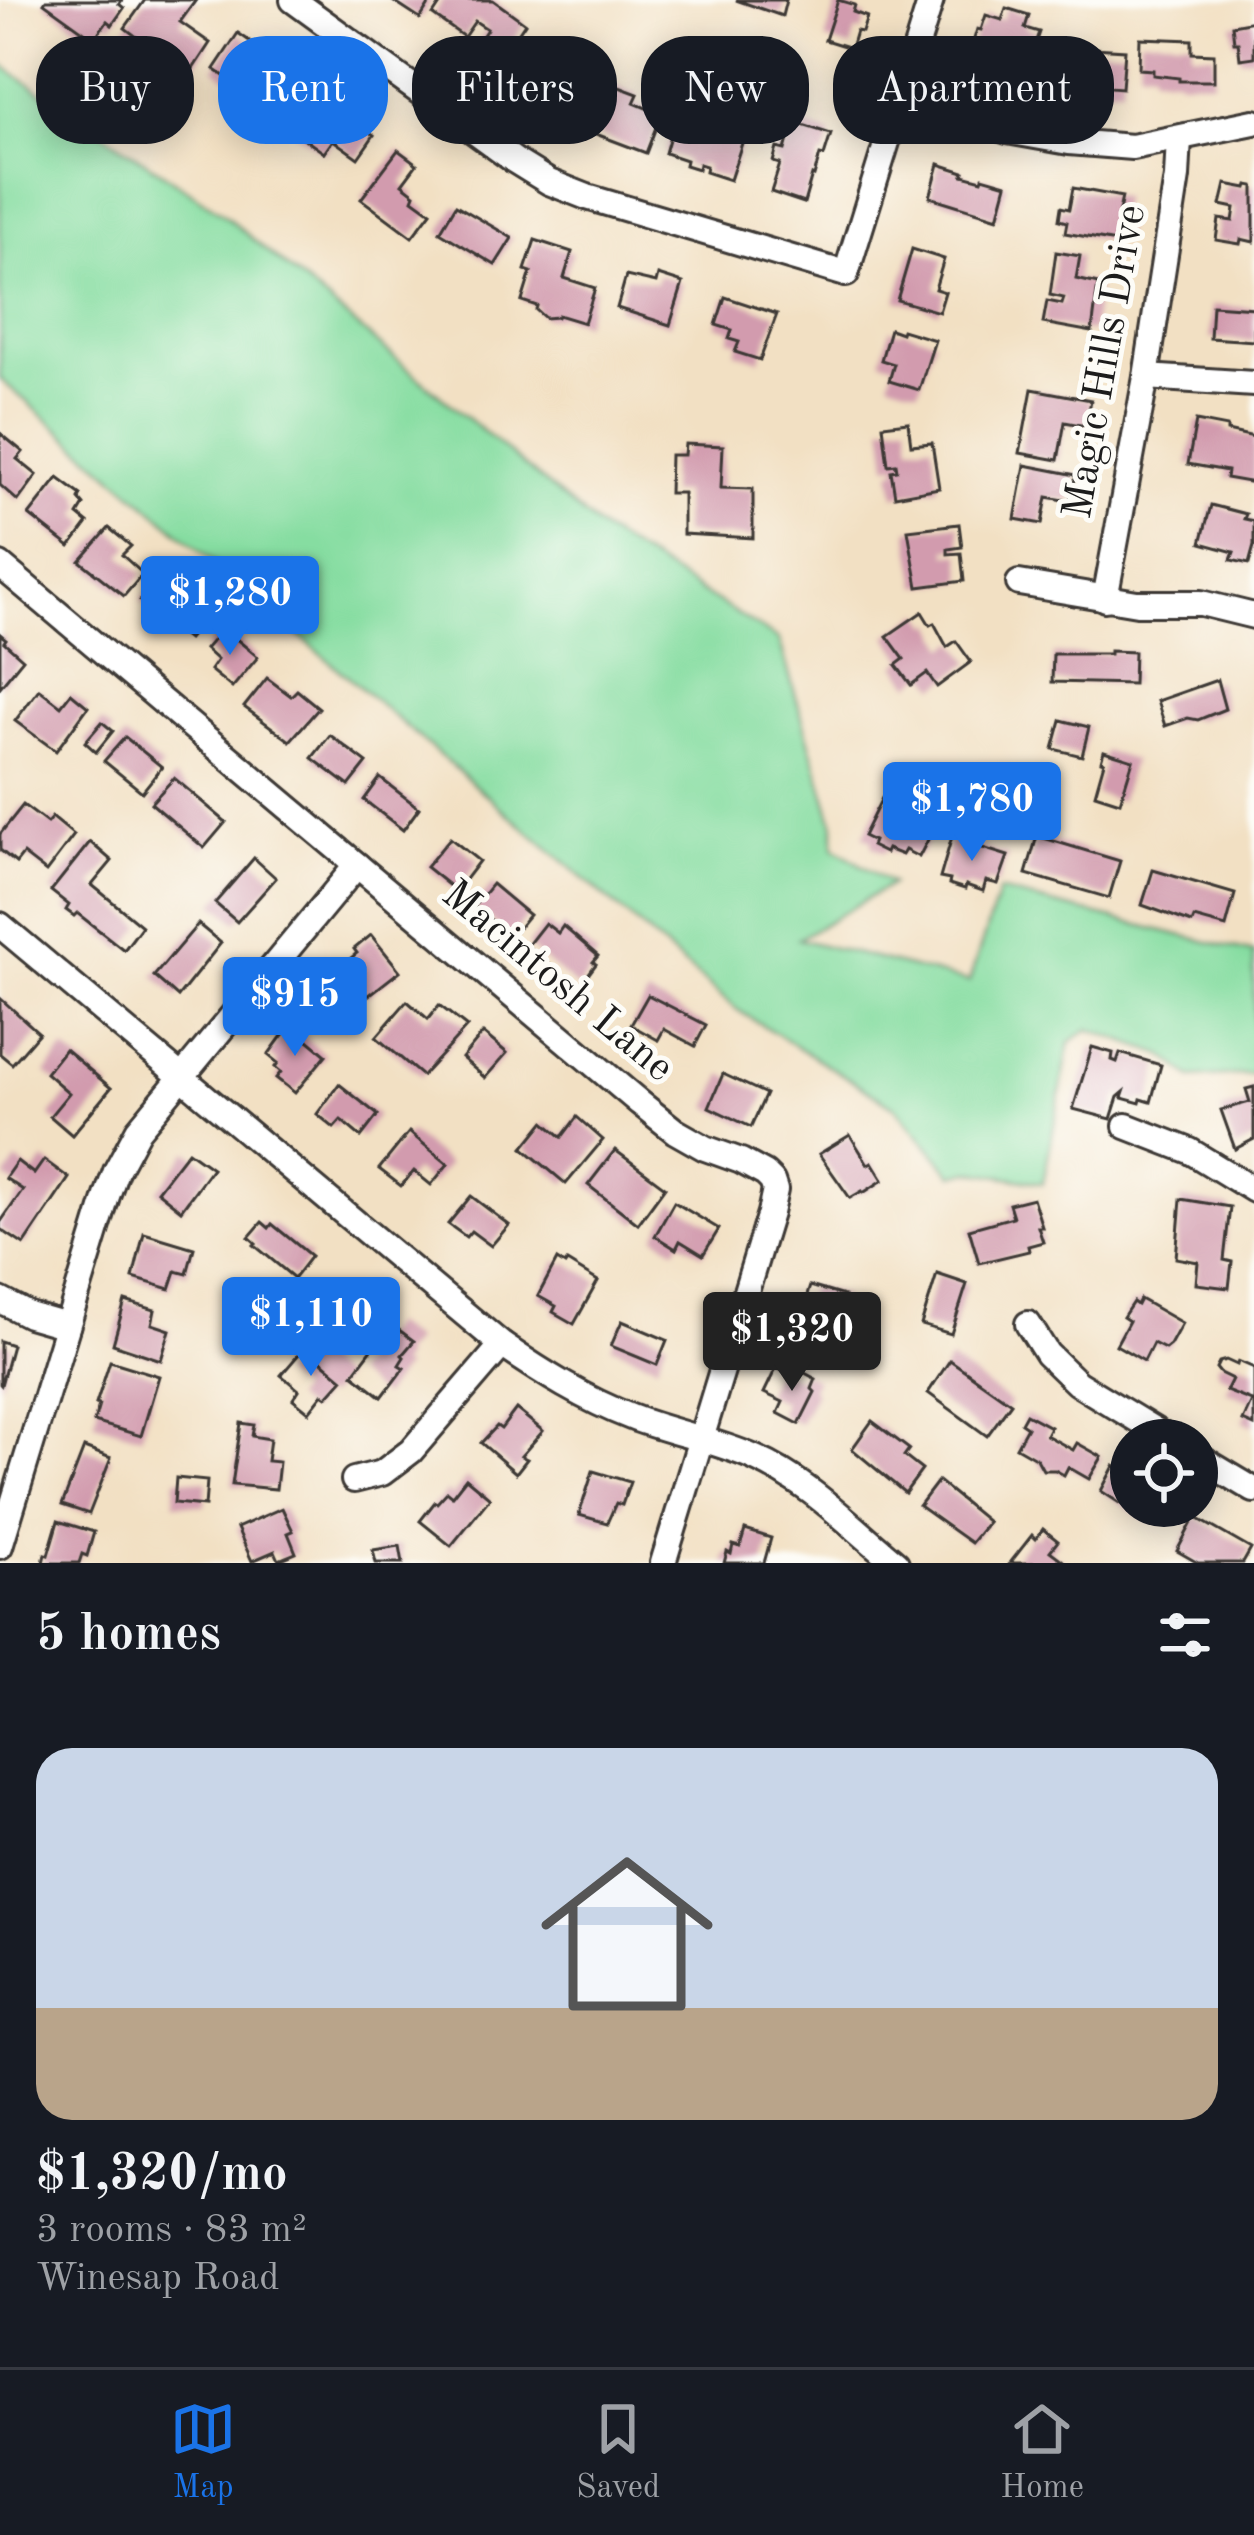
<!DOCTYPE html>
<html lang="en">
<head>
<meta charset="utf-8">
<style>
  body { margin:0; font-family:"Old Standard TT",serif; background:#20242c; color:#f1f3f6; height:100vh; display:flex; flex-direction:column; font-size:45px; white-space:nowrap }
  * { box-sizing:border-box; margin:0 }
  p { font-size:39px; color:#9ea1a6 }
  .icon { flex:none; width:66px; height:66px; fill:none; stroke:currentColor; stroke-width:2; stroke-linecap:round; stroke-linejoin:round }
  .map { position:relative; height:1563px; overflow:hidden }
  .drawer { display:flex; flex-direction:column; background:#171b24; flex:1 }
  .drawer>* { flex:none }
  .guide { position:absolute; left:36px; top:36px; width:1182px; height:108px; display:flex; gap:24px }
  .controls { position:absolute; left:1110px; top:1419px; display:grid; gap:24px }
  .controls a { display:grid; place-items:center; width:108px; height:108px; border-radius:50%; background:#171b24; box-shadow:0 6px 30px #0003; font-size:60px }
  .price { position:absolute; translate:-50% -102px; padding:0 27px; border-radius:12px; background:#1a73e8; color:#fff; font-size:39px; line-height:78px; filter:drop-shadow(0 3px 6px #0008) }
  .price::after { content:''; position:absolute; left:50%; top:72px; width:36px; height:27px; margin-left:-18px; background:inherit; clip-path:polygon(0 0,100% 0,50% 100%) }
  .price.active { background:#222; color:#fff }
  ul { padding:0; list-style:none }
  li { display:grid; align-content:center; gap:24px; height:636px; padding:0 36px }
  li span { display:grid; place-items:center; height:372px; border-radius:36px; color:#555 }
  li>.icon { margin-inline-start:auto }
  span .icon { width:216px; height:216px; fill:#fffc; stroke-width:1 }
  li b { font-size:51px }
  h2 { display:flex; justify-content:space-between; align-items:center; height:144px; padding:0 36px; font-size:51px }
  .pill { padding:0 42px; border-radius:48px; background:#171b24; box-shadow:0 6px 30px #0003; font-size:42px; line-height:108px }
  .pill.active { background:#1a73e8; color:#fff }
  .dock { display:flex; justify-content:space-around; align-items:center; height:168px; border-top:3px solid #363941; background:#171b24; font-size:33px; color:#9ea1a6 }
  .dock a { display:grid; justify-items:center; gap:6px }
  .dock .active { color:#1a73e8 }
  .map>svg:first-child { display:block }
  .green { fill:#86dda1; stroke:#517c5e; stroke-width:3 }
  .building { fill:#d29bae }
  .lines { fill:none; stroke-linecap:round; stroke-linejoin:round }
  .minor-casing { stroke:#3c3935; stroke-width:30 }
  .minor { stroke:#fff; stroke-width:24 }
  .labels { text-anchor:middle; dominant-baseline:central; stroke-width:10; stroke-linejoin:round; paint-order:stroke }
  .street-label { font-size:42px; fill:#1c1c1c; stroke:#fdfcf7 }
</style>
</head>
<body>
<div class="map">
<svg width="1254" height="1563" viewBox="0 0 1254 1563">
  <rect width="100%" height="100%" fill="#fdfcf7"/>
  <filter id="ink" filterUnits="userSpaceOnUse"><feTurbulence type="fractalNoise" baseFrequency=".00833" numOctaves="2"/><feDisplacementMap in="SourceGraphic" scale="24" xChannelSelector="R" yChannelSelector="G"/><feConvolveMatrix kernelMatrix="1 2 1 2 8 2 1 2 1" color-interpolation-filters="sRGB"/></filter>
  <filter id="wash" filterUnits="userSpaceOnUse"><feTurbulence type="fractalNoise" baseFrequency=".004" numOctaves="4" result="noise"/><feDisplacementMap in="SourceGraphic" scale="48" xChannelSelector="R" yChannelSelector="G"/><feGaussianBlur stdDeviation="2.7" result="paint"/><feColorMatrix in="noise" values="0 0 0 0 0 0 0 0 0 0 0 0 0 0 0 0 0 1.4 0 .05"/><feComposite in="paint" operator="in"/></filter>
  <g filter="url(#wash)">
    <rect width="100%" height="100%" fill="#f2e0c3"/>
    <!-- green -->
    <polygon class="green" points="0,64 219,211 601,530 779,640 834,824 834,848 892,884 798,939 969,982 999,891 1254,953 1254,1074 1192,1078 1163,1055 1089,1029 1070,1042 1043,1183 970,1171 953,1175 895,1107 736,1009 0,379"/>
    <g id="blocks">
      <!-- building -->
      <g class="building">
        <polygon points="46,0 122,0 119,4 124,8 112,25 107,21 94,39 44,3"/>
        <polygon points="145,0 196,0 180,22 210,43 185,81 160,62 163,57 125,28"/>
        <polygon points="391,0 432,0 420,19"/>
        <polygon points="443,0 493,0 525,23 498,63 475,47 487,29 475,21 464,37 433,15"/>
        <polygon points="736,0 786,0 782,16"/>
        <polygon points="838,0 855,5 853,12 867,17 862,32 856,31 851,48 825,40"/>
        <polygon points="1006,8 1029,15 1025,28 1039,32 1029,61 1018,58 1015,66 995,64 993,71 967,63 977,29 981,30 986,15 1002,20"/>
        <polygon points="1254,21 1254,57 1240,59 1238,42 1234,42 1232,25"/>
        <polygon points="238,33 304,79 280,115 214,69"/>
        <polygon points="531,38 586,77 565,107 543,91 547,86 536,78 523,97 501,82"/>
        <polygon points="1140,38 1192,40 1192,53 1214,54 1214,81 1179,81 1179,78 1153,75 1153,70 1139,69"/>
        <polygon points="1077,47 1125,50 1122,88 1070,84 1071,81 1051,79 1054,50 1076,52"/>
        <polygon points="606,82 638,94 634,103 661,114 646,153 588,131"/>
        <polygon points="319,86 353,112 350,117 374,135 358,158 333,140 324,153 286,126"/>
        <polygon points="675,118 721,132 724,121 743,127 740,138 743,140 730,180 705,172 706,166 699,164 698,169 685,165 686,160 665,153"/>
        <polygon points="793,122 831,134 824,156 820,155 814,176 812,175 804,203 771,192 780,164 773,162 777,148 785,150"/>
        <polygon points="398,150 417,164 402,184 415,194 413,199 431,212 412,237 361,199"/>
        <polygon points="939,164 964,172 963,175 982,180 983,177 1007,184 998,218 930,197"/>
        <polygon points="1226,184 1247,188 1248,185 1254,186 1254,242 1241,239 1240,244 1216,240 1219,219 1233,221 1235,208 1221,205"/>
        <polygon points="1073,188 1122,197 1119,211 1128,213 1122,243 1065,233 1067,222 1059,220 1061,207 1069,209"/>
        <polygon points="456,205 512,238 495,265 440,232"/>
        <polygon points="535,240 572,252 564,278 595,288 584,323 558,315 557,317 545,318 536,310 537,306 522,301 531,272 525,270"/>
        <polygon points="912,249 944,259 935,289 945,292 939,312 897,300"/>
        <polygon points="1056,252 1080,256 1076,279 1098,284 1092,332 1043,323 1047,301 1062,304 1064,298 1050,295"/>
        <polygon points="658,275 683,283 670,325 617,308 626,276 656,283"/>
        <polygon points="725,297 777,314 760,360 735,352 739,342 729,339 732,330 716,325"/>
        <polygon points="1212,305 1254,308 1254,341 1210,338"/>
        <polygon points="890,329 901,333 902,330 935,340 919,390 889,381 894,364 881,360"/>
        <polygon points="1032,389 1091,400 1086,426 1065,422 1058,460 1020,453"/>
        <polygon points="1196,421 1227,427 1227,431 1254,437 1254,483 1226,478 1227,471 1188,464"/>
        <polygon points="908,422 911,445 932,443 939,488 895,496 891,471 897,470 896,464 888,465 883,425"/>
        <polygon points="0,433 23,452 17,459 37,475 18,501 0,485"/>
        <polygon points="685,444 723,446 721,488 753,489 753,538 683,534 683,493 669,493 670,455 684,455"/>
        <polygon points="1025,465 1076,475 1070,501 1047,497 1042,524 1015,519"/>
        <polygon points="58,478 81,495 79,499 84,505 78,515 88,523 70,547 29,515"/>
        <polygon points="1211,505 1246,514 1244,519 1254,521 1254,546 1249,564 1231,560 1234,552 1201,543"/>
        <polygon points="959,524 962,547 948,549 948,554 961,553 964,581 918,587 908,530"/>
        <polygon points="109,528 131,546 122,555 143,574 124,596 80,561"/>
        <polygon points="161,576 208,615 188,639 140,601"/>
        <polygon points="922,612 930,625 934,623 947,647 956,641 971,662 937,687 927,673 911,685 896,665 904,659 887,636"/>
        <polygon points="223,628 258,657 232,688 210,670 217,660 205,649"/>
        <polygon points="0,634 6,639 4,642 23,659 0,687"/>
        <polygon points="1110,651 1134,652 1133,684 1052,682 1053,654 1110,654"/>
        <polygon points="267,678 291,696 297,690 319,708 290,741 244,707"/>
        <polygon points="1217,680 1225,709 1198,720 1188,718 1165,726 1157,701"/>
        <polygon points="39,689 61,706 71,693 88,707 56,751 15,721"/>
        <polygon points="1061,720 1089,727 1082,756 1053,749"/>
        <polygon points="102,722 113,731 96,752 85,742"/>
        <polygon points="330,735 367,763 349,786 312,758"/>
        <polygon points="125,737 162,767 142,792 104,761"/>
        <polygon points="1104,751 1133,760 1120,802 1095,794 1104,762 1101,761"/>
        <polygon points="174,778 226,822 204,848 151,803"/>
        <polygon points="380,778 419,808 403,830 364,800"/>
        <polygon points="882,798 910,812 908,817 933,830 919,857 905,850 902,855 887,849 885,853 871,846 873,841 863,836"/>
        <polygon points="23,805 47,823 52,817 74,835 46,872 23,854 16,863 0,850 0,834"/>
        <polygon points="966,831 976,834 973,845 1008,856 998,884 986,881 983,891 966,885 965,889 949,884 950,880 940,878 953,833 964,836"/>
        <polygon points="1037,836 1120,861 1109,898 1026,874"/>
        <polygon points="450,838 479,861 456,891 426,867"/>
        <polygon points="90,842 112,861 92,885 142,926 124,950 77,913 74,916 66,910 69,905 51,891"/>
        <polygon points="254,858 276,878 237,922 215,903"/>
        <polygon points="1153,870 1235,894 1226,927 1194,918 1192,923 1142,905"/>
        <polygon points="492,884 529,915 511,937 474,906"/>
        <polygon points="545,923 558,933 563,926 598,956 593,962 596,964 578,988 527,946"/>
        <polygon points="198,924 221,943 178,997 154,976"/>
        <polygon points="371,935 400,971 368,996 358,983 348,991 332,974 357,953 354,949"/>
        <polygon points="648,995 706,1025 695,1046 664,1029 658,1040 631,1025"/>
        <polygon points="0,998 39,1033 12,1064 0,1054"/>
        <polygon points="407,1001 428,1019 439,1005 467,1027 422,1076 376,1037"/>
        <polygon points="290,1025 326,1055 295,1093 276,1078 281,1072 275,1067 278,1063 268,1055"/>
        <polygon points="483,1033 507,1053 485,1078 462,1058"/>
        <polygon points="1092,1047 1113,1053 1112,1060 1117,1062 1120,1053 1161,1065 1151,1102 1141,1099 1140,1103 1122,1098 1124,1092 1118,1097 1111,1119 1073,1109"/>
        <polygon points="65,1049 111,1088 72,1135 50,1116 69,1093 46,1073"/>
        <polygon points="723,1074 766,1094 751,1127 709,1107"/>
        <polygon points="339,1084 378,1115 361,1137 341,1120 334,1128 317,1114"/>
        <polygon points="1254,1087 1254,1139 1235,1149 1221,1110 1250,1102 1246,1089"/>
        <polygon points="577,1117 603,1140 566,1184 523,1148 544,1122 562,1137"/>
        <polygon points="409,1132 448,1164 431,1185 414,1171 401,1186 379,1169"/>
        <polygon points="850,1135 868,1164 872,1162 883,1180 863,1193 862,1191 850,1198 819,1154"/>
        <polygon points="615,1150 665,1187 638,1224 588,1185"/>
        <polygon points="188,1151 212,1168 181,1210 157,1191"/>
        <polygon points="44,1160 69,1178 24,1245 0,1229 0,1223 23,1190 5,1178 17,1161 34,1174"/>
        <polygon points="471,1196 509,1225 491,1246 471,1231 466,1237 448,1224"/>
        <polygon points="1033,1198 1042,1227 1038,1227 1043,1242 1028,1246 1029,1251 979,1263 969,1229 1013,1217 1009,1204"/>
        <polygon points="1181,1199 1230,1207 1224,1260 1232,1262 1229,1288 1196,1284 1198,1262 1176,1258"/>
        <polygon points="674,1202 719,1229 703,1255 680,1241 676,1249 655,1236"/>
        <polygon points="262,1222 269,1228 272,1224 311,1256 294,1278 254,1245 256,1243 249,1237"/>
        <polygon points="144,1233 194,1248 187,1274 176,1271 170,1289 133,1278"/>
        <polygon points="557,1260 565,1265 567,1262 598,1281 574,1324 553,1312 556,1306 538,1296"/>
        <polygon points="937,1274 967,1284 951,1334 921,1325"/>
        <polygon points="810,1286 844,1296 833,1340 807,1332 813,1311 803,1308"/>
        <polygon points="1140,1299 1182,1323 1170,1345 1165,1349 1153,1343 1144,1361 1116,1345 1129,1321 1123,1317 1133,1302 1137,1305"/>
        <polygon points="125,1301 155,1310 152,1324 170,1330 161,1360 113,1344"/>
        <polygon points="622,1321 667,1340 657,1365 611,1346"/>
        <polygon points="391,1324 414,1341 402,1355 404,1357 399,1365 404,1368 382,1397 353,1374"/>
        <polygon points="0,1341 12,1345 1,1385 0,1384"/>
        <polygon points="305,1347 343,1379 327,1397 323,1394 309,1412 293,1399 299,1390 281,1375"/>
        <polygon points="950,1360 1011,1403 987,1436 928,1393"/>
        <polygon points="1226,1360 1237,1365 1238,1361 1254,1368 1254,1426 1243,1421 1252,1401 1226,1391 1232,1379 1220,1373 1216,1368 1219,1362"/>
        <polygon points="110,1361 159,1376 141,1436 94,1422 99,1405 96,1404"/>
        <polygon points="776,1368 799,1379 803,1372 816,1379 812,1389 815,1392 799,1424 778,1413 783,1402 764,1393"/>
        <polygon points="516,1409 543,1431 521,1456 527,1459 516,1473 481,1443 497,1426 501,1429"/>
        <polygon points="1026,1414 1050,1427 1046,1435 1073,1450 1077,1443 1102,1457 1089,1479 1068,1467 1064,1475 1055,1470 1043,1470 1037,1459 1016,1447 1027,1427 1021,1423"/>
        <polygon points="872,1421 909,1449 904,1456 922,1470 905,1493 852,1449"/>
        <polygon points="241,1423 254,1425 252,1436 270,1439 267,1461 279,1462 276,1489 232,1485"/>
        <polygon points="84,1448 111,1458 89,1514 62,1505"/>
        <polygon points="1114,1466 1131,1476 1131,1506 1160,1506 1150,1523 1101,1491"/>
        <polygon points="593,1471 630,1482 622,1505 616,1503 607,1523 579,1515"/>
        <polygon points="176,1478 207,1481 205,1506 174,1503"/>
        <polygon points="466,1478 490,1498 451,1546 420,1521 435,1502 437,1503 447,1492 452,1496"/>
        <polygon points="938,1481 988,1522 971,1543 919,1506"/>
        <polygon points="282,1508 293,1531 288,1533 296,1553 279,1560 275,1551 252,1561 237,1528"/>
        <polygon points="1195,1517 1251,1549 1243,1563 1198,1563 1177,1551"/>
        <polygon points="58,1521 94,1532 87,1556 82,1554 79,1563 43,1563 45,1554 48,1555"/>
        <polygon points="1043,1529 1058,1541 1050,1551 1066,1563 1010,1563 1032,1535 1036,1539"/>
        <polygon points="745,1530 771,1538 764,1563 724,1563 727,1552 731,1554 733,1545 740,1547"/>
        <polygon points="400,1546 403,1563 376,1563 373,1550"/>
      </g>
    </g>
  </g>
  <g filter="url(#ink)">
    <use href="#blocks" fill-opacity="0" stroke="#3c3935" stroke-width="3"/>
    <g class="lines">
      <defs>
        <g id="minor">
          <polyline points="293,0 515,161 549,182 587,197 846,274 931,0"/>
          <polyline points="900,98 1007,131 1069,142 1132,147 1254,122"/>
          <polyline points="1146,377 1254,384"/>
          <polyline points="0,565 640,1103 675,1131 705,1148 741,1161 765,1174 772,1181 775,1190 770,1213 663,1563"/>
          <polyline points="1019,583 1137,603 1201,603 1254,616"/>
          <polyline points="1105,599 1146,377 1177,177 1179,138"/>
          <path d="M0 925 502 1345C543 1373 584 1399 631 1417 672 1433 715 1440 755 1458 808 1481 852 1527 896 1563"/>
          <polyline points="1126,1126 1190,1151 1254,1190"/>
          <polyline points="0,1300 29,1315 67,1326"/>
          <polyline points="1028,1324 1047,1354 1077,1383 1171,1440"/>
          <polyline points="1197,1456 1254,1490"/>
          <polyline points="354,1480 382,1473 411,1451 502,1345"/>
          <polyline points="0,1546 107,1196 116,1171 138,1130 357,865"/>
        </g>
      </defs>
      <!-- minor casing -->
      <use href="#minor" class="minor-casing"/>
      <!-- minor -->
      <use href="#minor" class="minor"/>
    </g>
  </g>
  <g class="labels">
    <!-- street labels -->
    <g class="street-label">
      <text transform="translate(1106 362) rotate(-80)">Magic Hills Drive</text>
      <text transform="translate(557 982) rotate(40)">Macintosh Lane</text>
    </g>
  </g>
</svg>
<div class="controls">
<a><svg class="icon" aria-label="locate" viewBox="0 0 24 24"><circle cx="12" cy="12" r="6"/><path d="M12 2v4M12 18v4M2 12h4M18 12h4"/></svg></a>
</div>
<b class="price" style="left:230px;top:658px">$1,280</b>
<b class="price" style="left:972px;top:864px">$1,780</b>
<b class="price" style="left:295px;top:1059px">$915</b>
<b class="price" style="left:311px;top:1379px">$1,110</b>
<b class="price active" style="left:792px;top:1394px">$1,320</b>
<div class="guide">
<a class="pill">Buy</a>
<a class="pill active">Rent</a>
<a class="pill">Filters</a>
<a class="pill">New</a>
<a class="pill">Apartment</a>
</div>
</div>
<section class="drawer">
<h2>5 homes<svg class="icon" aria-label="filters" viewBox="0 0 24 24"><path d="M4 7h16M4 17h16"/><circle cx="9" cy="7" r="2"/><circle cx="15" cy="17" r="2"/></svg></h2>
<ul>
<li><span style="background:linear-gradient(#c9d6e8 70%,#b9a48a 0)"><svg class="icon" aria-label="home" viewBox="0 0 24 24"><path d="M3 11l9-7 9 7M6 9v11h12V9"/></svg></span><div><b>$1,320/mo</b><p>3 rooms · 83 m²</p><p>Winesap Road</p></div></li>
</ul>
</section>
<nav class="dock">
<a class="active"><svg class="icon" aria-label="map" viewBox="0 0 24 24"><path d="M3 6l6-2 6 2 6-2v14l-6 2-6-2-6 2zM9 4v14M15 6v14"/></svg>Map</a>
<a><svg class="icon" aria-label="saved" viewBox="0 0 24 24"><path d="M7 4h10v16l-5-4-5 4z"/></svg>Saved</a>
<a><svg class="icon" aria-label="home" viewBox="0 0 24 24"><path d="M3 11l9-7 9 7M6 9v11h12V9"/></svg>Home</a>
</nav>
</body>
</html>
